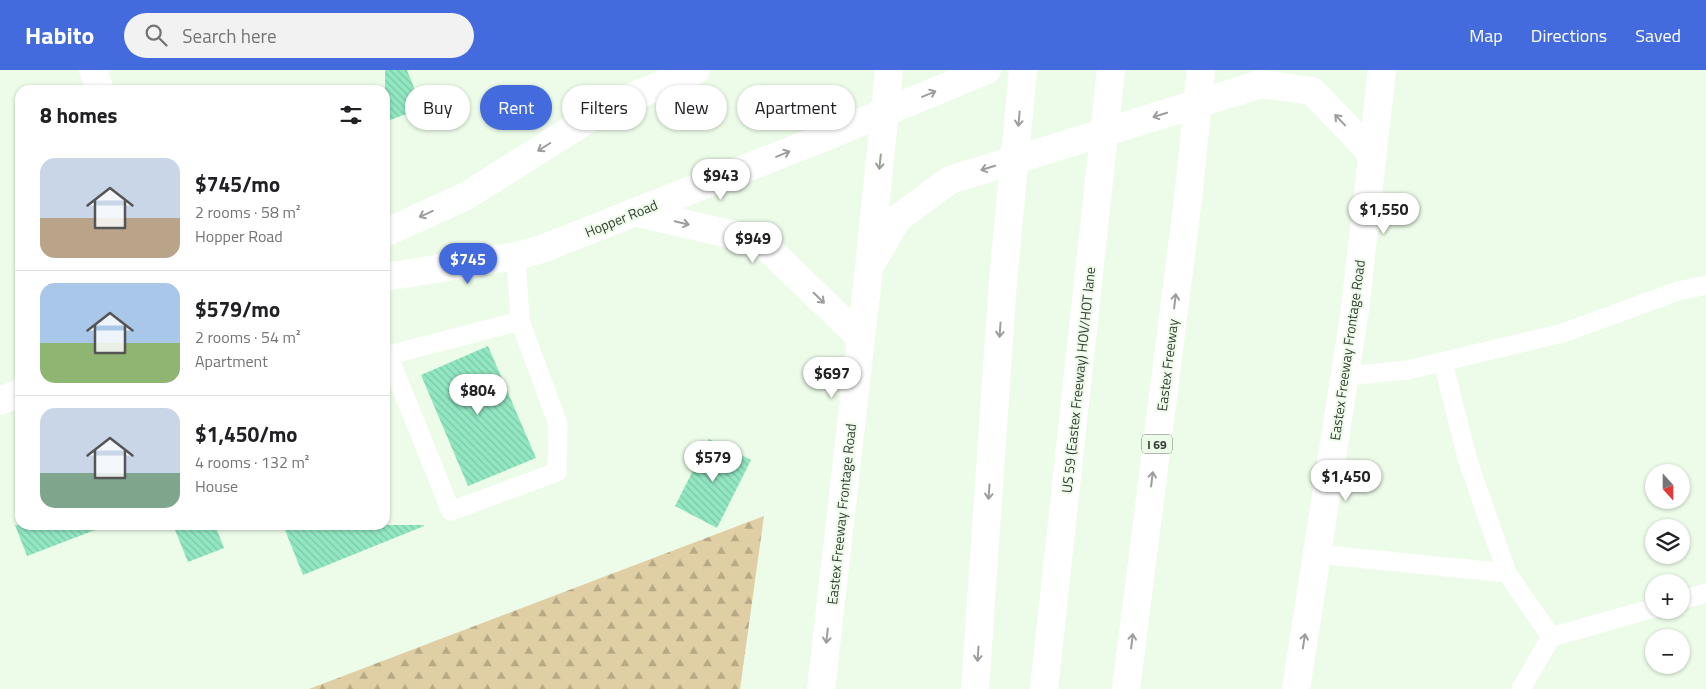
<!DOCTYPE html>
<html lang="en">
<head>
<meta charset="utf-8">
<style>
  body { margin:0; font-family:"Titillium Web",sans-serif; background:#f2f2f2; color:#202124; height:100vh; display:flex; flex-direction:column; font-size:19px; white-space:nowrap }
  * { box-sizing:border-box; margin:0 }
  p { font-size:16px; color:#757577 }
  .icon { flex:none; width:28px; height:28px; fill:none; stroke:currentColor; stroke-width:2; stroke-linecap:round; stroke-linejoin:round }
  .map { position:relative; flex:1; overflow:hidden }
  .side { position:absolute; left:15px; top:15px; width:375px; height:445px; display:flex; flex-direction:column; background:#fff; border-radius:15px; box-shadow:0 1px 4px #0004 }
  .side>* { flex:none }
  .hud { position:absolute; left:405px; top:15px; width:475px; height:45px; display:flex; gap:10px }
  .needle { width:32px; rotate:159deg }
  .tools { position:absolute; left:1645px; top:394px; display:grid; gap:10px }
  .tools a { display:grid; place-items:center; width:45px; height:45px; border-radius:50%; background:#fff; box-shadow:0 1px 4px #0004; font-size:25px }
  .price { position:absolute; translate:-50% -42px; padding:0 11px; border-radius:18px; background:#fff; color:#222; font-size:16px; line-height:32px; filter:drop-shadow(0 1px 2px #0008) }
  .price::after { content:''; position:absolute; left:50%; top:30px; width:15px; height:11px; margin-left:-8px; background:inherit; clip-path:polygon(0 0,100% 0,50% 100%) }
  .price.current { background:#436bdd; color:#fff }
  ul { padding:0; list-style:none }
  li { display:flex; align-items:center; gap:15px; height:125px; padding:0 25px }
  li+li { border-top:1px solid #e0e0e0 }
  li span { display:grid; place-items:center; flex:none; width:140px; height:100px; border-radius:15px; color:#555 }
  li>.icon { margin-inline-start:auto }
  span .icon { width:60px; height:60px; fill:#fffc; stroke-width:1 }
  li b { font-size:21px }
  h2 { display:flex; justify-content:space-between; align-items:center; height:60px; padding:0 25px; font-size:21px }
  .chip { padding:0 18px; border-radius:22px; background:#fff; box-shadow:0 1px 4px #0004; font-size:18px; line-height:45px }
  .chip.current { background:#436bdd; color:#fff }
  header { display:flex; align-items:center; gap:30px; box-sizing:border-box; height:70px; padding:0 25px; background:#436bdd; color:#fff }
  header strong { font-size:24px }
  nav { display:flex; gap:28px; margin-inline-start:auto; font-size:18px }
  .search { width:350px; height:45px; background:#f2f2f2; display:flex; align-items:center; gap:12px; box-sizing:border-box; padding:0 18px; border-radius:28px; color:#757577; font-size:19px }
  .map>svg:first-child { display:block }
  .forest { fill:url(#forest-firs) }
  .building { fill:url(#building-back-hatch) }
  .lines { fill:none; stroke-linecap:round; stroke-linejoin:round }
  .service { stroke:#fff; stroke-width:19 }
  .minor { stroke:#fff; stroke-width:28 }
  .secondary { stroke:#fff; stroke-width:28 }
  .motorway { stroke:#fff; stroke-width:28 }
  .oneway { stroke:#9c9e9b }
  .labels { text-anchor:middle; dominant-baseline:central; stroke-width:4; stroke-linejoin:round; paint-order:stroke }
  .shield { fill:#edfce9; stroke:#6e776c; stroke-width:1 }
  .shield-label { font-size:12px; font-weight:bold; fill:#383e37 }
  .street-label { font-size:14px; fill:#383e37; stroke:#edfce9 }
</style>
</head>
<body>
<header>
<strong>Habito</strong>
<div class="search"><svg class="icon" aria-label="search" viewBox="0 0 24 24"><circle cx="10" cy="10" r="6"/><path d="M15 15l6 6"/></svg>Search here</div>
<nav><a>Map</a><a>Directions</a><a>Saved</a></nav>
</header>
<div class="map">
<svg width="1706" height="619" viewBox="0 0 1706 619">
  <defs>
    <pattern id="forest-firs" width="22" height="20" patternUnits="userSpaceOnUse" patternTransform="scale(1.25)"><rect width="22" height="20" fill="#e0cfa4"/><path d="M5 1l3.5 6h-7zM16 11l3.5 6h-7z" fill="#b7a986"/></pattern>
    <pattern id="building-back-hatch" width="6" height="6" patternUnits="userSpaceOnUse" patternTransform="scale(1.25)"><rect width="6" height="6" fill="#91e7c2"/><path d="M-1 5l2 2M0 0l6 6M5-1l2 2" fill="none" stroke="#7ec7a7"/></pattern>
  </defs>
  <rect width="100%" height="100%" fill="#edfce9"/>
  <!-- forest -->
  <polygon class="forest" points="764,446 740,619 309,619"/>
  <!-- building -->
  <g class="building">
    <polygon points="385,0 407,0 422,38 385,52"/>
    <polygon points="488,276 536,388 468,416 421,305"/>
    <polygon points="709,369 751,390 717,458 675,436"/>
    <polygon points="15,455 102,455 103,457 27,486"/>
    <polygon points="173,455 215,455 224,478 188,492"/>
    <polygon points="283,455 424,455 424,456 303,505"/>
  </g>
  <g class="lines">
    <!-- service -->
    <g class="service">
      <polyline points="388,285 451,441 557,402 558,354 520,251"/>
      <polyline points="385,286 520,251 516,186"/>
      <polyline points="1443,292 1468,391 1507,503"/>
      <polyline points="1345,306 1408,300 1563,263 1678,221 1706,215"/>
      <polyline points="1317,484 1507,503 1551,567 1521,619"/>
      <polyline points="1681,530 1706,523"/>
      <polyline points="1551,567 1654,538"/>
    </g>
    <!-- minor -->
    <polyline class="minor" points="93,0 100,20"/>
    <!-- secondary -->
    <g class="secondary">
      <polyline points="634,142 760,171 861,268"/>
      <polyline points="385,163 466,126 606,38 696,0"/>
      <polyline points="874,189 897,149 950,110 1261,14 1312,21 1366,77 1372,87"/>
      <polyline points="385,207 516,186 542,179 825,67 987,0"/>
      <polyline points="0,331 20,323"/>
      <polyline points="821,619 869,198 889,0"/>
      <polyline points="1296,619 1355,239 1382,0"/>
    </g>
    <!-- motorway -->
    <g class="motorway">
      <polyline points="975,619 1003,211 1023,0"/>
      <polyline points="1044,619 1111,0"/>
      <polyline points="1126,619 1188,129 1201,0"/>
    </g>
  </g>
  <!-- one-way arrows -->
  <defs><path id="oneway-shaft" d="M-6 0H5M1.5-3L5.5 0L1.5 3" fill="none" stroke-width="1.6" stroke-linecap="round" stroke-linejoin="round" transform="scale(1.25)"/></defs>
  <g class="oneway">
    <use href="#oneway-shaft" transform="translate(929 24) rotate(-23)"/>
    <use href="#oneway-shaft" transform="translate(1160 45) rotate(163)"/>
    <use href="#oneway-shaft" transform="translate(1019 49) rotate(95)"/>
    <use href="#oneway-shaft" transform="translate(1340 50) rotate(-134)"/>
    <use href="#oneway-shaft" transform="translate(544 77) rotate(148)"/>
    <use href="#oneway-shaft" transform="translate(783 84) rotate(-22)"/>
    <use href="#oneway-shaft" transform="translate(880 92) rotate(96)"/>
    <use href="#oneway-shaft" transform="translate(988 98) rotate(163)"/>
    <use href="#oneway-shaft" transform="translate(426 144) rotate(156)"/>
    <use href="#oneway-shaft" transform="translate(682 153) rotate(13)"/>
    <use href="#oneway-shaft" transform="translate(819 228) rotate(44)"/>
    <use href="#oneway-shaft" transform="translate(1175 231) rotate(-83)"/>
    <use href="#oneway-shaft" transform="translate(1000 260) rotate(94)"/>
    <use href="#oneway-shaft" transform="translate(1152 409) rotate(-83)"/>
    <use href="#oneway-shaft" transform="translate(989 422) rotate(94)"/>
    <use href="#oneway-shaft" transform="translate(827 566) rotate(96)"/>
    <use href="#oneway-shaft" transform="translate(1132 571) rotate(-83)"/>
    <use href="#oneway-shaft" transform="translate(1304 571) rotate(-81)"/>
    <use href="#oneway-shaft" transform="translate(978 584) rotate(94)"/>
  </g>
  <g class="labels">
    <!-- shield labels -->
    <rect class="shield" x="1142" y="364.5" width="30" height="19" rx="4"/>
    <g class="shield-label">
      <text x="1157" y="374">I 69</text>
    </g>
    <!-- street labels -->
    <g class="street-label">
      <text transform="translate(621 148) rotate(-22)">Hopper Road</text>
      <text transform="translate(1347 280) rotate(-82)">Eastex Freeway Frontage Road</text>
      <text transform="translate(1167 295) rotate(-83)">Eastex Freeway</text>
      <text transform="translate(1078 310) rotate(-84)">US 59 (Eastex Freeway) HOV/HOT lane</text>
      <text transform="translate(841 444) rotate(-84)">Eastex Freeway Frontage Road</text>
    </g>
  </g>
</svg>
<div class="tools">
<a><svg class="needle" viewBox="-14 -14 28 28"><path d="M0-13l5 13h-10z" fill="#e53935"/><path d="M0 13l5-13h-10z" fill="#757577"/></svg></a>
<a><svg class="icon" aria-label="layers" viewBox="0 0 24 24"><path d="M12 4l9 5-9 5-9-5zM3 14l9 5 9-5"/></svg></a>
<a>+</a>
<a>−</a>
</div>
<b class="price" style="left:721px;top:131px">$943</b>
<b class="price" style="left:1384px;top:165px">$1,550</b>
<b class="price" style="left:753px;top:194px">$949</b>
<b class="price current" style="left:468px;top:215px">$745</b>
<b class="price" style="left:832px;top:329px">$697</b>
<b class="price" style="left:478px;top:346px">$804</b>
<b class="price" style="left:713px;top:413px">$579</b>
<b class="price" style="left:1346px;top:432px">$1,450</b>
<div class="hud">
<a class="chip">Buy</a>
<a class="chip current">Rent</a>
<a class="chip">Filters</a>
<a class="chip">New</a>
<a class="chip">Apartment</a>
</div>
<section class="side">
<h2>8 homes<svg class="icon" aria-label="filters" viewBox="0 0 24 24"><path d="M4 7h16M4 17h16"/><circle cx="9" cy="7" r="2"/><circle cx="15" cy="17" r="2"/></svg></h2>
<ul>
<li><span style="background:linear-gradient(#c9d6e8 60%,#b9a48a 0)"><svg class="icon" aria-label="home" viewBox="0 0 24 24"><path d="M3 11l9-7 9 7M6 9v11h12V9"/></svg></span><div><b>$745/mo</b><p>2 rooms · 58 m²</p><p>Hopper Road</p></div></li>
<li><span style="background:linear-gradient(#a9c7e8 60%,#8fb573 0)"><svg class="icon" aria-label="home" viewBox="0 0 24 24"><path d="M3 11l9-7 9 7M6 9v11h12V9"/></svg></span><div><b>$579/mo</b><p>2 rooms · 54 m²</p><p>Apartment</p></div></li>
<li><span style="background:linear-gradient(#c9d6e8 65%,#7fa58c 0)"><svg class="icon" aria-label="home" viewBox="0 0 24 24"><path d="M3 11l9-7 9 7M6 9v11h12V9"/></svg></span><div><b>$1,450/mo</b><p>4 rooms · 132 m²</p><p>House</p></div></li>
</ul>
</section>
</div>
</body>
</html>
